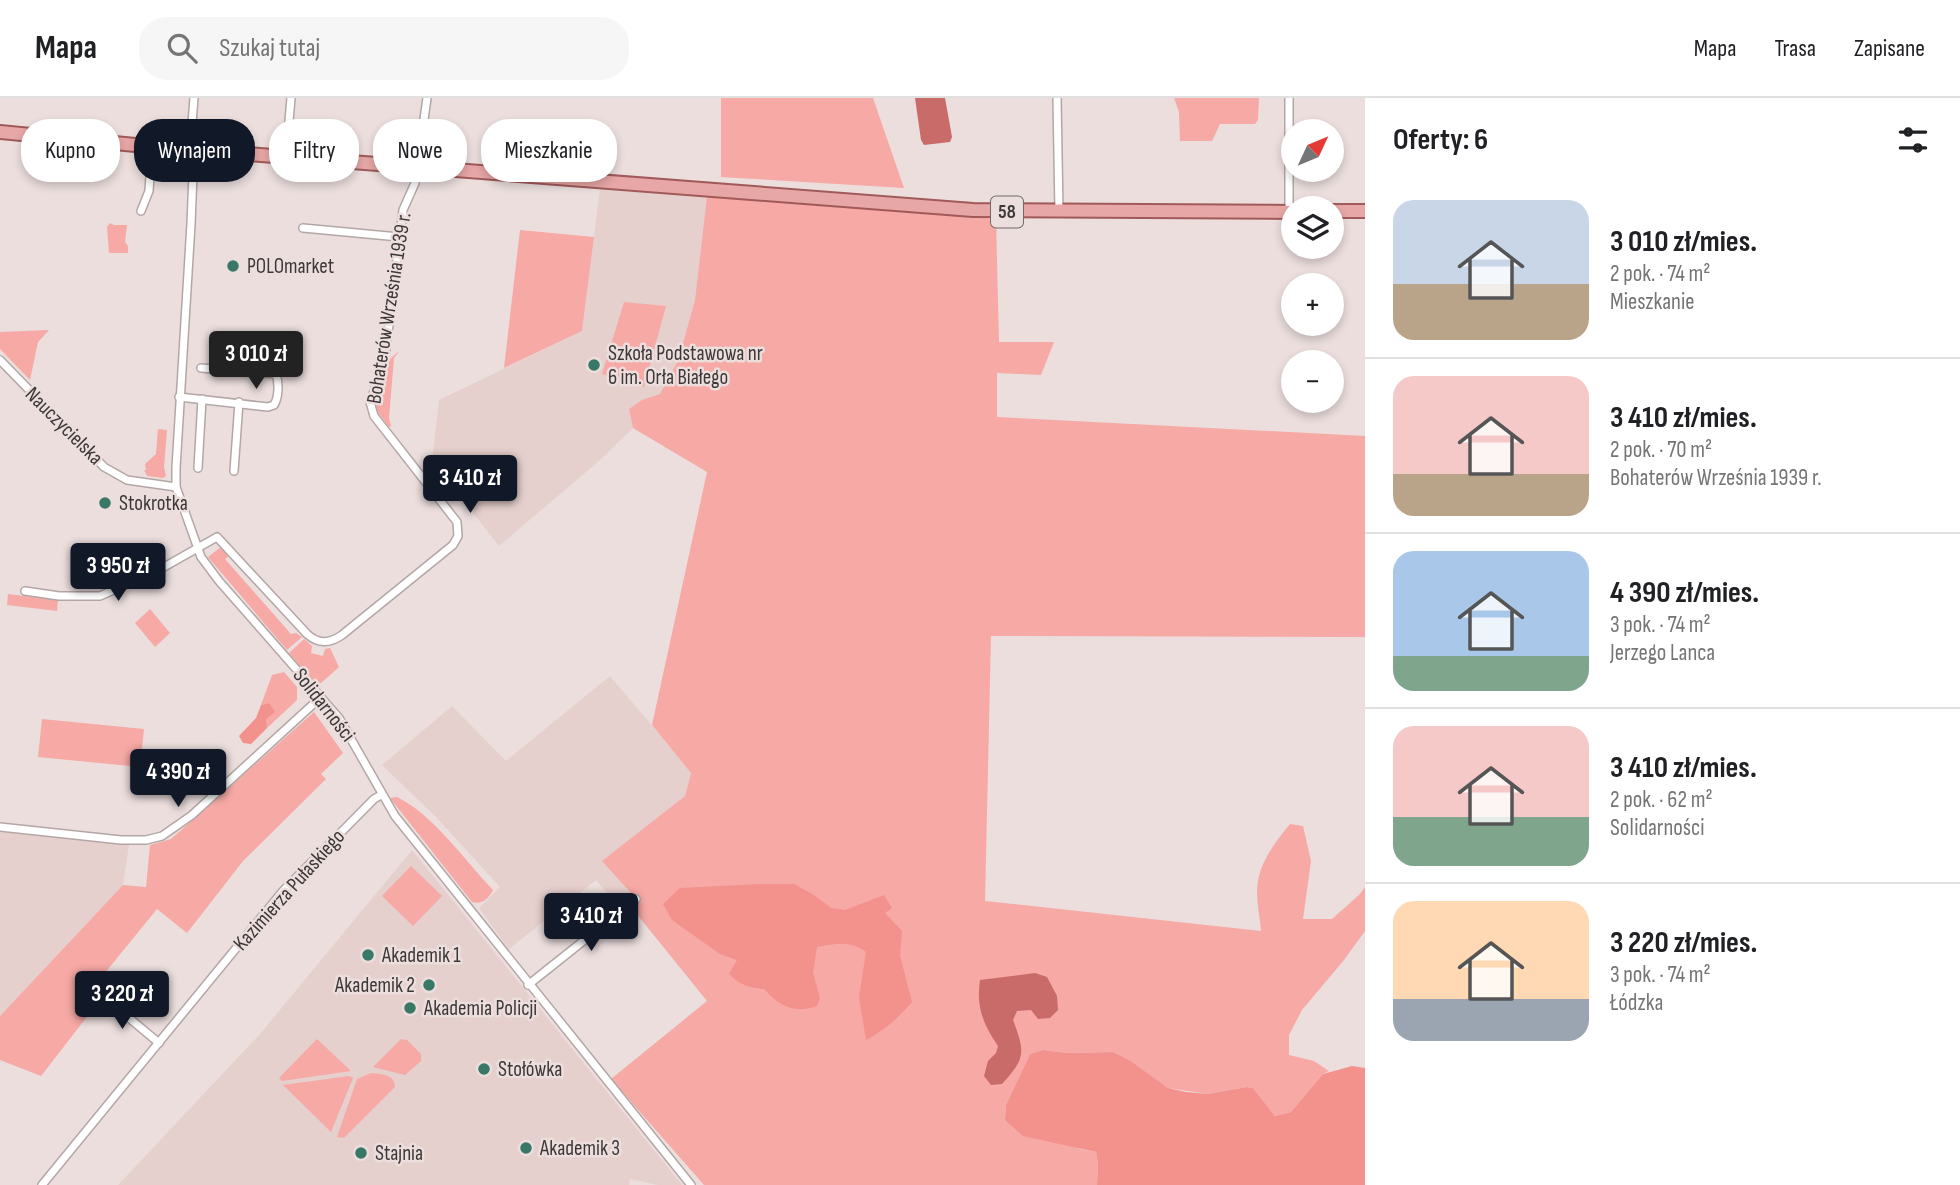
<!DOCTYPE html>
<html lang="pl">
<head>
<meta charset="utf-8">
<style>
  body { margin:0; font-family:"Sofia Sans Condensed",sans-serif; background:#f6f6f6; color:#202124; height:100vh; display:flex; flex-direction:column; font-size:26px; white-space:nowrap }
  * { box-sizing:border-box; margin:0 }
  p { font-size:23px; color:#757577 }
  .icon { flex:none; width:38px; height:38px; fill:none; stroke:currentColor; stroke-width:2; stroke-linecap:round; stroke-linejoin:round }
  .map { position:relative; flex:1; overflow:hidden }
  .sheet { display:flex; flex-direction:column; background:#fff; width:595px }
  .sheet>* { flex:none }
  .hud { position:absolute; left:21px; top:21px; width:665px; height:63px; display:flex; gap:14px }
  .needle { width:46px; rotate:46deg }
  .buttons { position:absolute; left:1281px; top:21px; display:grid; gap:14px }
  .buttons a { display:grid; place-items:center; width:63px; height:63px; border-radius:50%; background:#fff; box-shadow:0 4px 10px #0003; font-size:35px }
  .price { position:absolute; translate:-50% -60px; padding:0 16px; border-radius:7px; background:#111827; color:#fff; font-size:23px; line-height:46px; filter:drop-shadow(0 2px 4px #0008) }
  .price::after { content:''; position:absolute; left:50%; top:42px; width:21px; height:16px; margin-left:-10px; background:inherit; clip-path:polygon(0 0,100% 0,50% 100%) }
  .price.selected { background:#222; color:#fff }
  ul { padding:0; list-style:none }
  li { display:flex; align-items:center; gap:21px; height:175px; padding:0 28px }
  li+li { border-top:2px solid #e0e0e0 }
  li span { display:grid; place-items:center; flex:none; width:196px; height:140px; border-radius:21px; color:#555 }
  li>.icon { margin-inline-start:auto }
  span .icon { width:84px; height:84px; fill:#fffc; stroke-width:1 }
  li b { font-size:30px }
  h2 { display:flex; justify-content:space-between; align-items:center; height:84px; padding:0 28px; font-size:30px }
  .chip { padding:0 24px; border-radius:28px; background:#fff; box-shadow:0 4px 10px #0003; font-size:24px; line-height:63px }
  .chip.selected { background:#111827; color:#fff }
  header { display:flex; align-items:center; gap:42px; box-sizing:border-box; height:98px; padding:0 35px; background:#fff; border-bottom:2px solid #e0e0e0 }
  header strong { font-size:33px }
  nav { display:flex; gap:38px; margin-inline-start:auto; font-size:24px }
  .search { width:490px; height:63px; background:#f6f6f6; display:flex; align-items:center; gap:18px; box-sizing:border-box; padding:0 24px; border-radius:28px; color:#757577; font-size:26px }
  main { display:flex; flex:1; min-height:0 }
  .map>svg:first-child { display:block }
  .built { fill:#e6d0ce }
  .green { fill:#f6a9a5 }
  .forest { fill:#f3918d }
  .water { fill:#c96b68 }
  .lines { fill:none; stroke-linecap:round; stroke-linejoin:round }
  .street-casing { stroke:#b3a7a6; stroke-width:10 }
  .primary-casing { stroke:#a15a59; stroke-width:16 }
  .street { stroke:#fff; stroke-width:7 }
  .primary { stroke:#e7a7a6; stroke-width:12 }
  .poi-dot { fill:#397866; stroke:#ebdedd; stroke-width:2.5 }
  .labels { text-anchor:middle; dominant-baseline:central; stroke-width:5; stroke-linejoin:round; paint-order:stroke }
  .shield { fill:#ebdedd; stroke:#716a6a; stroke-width:2 }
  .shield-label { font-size:19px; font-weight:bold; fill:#3d3838 }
  .poi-label { font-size:21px; fill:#3d3838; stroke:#ebdedd; text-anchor:start }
  .street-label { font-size:21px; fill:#3d3838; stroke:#ebdedd }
</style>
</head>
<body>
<header>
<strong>Mapa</strong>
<div class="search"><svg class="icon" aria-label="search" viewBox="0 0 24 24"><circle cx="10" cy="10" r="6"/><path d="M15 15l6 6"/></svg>Szukaj tutaj</div>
<nav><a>Mapa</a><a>Trasa</a><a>Zapisane</a></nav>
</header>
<main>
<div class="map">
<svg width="1365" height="1087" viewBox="0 0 1365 1087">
  <rect width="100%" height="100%" fill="#ebdedd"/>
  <!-- built -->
  <g class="built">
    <polygon points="600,91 707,98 695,202 678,263 660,297 642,302 629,311 633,330 599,363 499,448 432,363 439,302 582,233"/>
    <polygon points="610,578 691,674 685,698 603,763 638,804 623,815 596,782 509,851 479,810 500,789 437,720 382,667 452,608 506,663"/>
    <polygon points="0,733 129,747 123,787 0,918"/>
    <polygon points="412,752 682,1087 657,1087 630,1081 629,1087 118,1087 260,936"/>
  </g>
  <!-- green -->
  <g class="green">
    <polygon points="721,0 873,0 904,90 721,79"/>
    <polygon points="1174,0 1259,0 1258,22 1255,26 1220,26 1212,43 1180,43 1179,14"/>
    <path d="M707 98 728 100 742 98 996 121 999 244H1054L1041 277 997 275V319L1365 338V539L991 538 985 803 1261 833C1260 820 1257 807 1257 794 1257 767 1274 746 1290 726L1303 728 1311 763 1303 821H1332L1359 797 1365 789V833L1344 862 1302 912 1289 937V957L1314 963 1329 973 1323 976 1291 1014 1275 1018 1253 990 1247 989 1208 996 1168 990 1131 963 1113 954 1067 955 1043 952 1030 956 1006 1007 1005 1022 1080 1051 1096 1054 1098 1066 1097 1087H704L611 981 707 903 631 809 638 803 602 763 685 698 691 675 652 627 707 374 633 330 629 311 642 302 660 296 678 263 695 202Z"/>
    <polygon points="110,125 114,127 127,127 125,144 128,148 128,155 109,155 107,129"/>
    <polygon points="520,132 594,139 582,233 504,270"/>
    <polygon points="624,204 666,208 644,289 602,276"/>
    <polygon points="49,232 38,244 30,282 0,251 0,234"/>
    <polygon points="399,253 394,260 389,320 391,328 389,329 377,313 375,303 390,261"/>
    <polygon points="158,331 167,332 164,369 166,378 163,380 147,378 144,372 146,372 145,366 156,356"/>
    <polygon points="221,449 228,459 225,461 291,536 296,535 302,539 287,552 208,459"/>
    <polygon points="8,496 58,502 57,513 7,507"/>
    <polygon points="150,511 170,535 155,549 135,525"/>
    <polygon points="304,541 312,548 311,555 323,558 325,551 330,550 339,569 321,585 315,585 289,555"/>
    <polygon points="284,574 297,589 297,602 267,630 266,621 269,605 261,607 272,577"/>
    <polygon points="314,614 343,655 321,676 326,681 243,763 187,835 157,811 91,892 100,902 41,978 0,962 0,918 123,787 146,789 150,747 171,741"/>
    <polygon points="42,621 144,631 140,669 38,659"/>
    <path d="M397 699C434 717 465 763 493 792 488 801 482 807 472 804L390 700Z"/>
    <polygon points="411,768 442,798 413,828 382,798"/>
    <polygon points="317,941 351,973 282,983 279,980"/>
    <polygon points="401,941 407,942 421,956 421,963 405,977 373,969"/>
    <path d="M371 975C381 976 395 976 395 989L344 1040 337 1039 357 981Z"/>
    <polygon points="349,978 353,980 331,1034 283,987"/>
  </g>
  <!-- forest -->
  <g class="forest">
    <polygon points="269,605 275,614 266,621 267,630 251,646 243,645 239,638 256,620 261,607"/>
    <path d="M760 786H794L814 797 831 810 845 812 884 797 892 810 885 815 902 833 900 858 912 904C898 920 885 932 866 942L859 899 866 854C849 842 836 846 817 849L813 875 820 900 817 908C793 916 780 908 764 891 749 890 739 886 729 876L737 862 720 856 672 822 663 806 680 790Z"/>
    <polygon points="1043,952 1067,955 1113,954 1131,963 1168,990 1186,994 1208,996 1247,989 1253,990 1275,1018 1291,1014 1323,976 1352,968 1365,970 1365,1087 1097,1087 1098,1066 1096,1054 1023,1038 1005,1022 1006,1007 1030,956"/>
  </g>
  <!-- water -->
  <g class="water">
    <polygon points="915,0 945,0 952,39 950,44 924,47 921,42"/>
    <path d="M1035 875 1047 879 1057 898 1058 912 1050 920 1038 921 1031 912 1017 913 1013 922C1025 954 1026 960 1002 986L991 987 984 978 988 963 996 955 998 948C983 926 976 909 980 882Z"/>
  </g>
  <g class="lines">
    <defs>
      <g id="street">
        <polyline points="194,0 191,38 194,51 191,126 176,370 176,389 201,459 219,483 339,620 395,718 691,1087"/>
        <polyline points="1057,0 1059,114"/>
        <polyline points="286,58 291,0"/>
        <polyline points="141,113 149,93 152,49"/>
        <polyline points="1289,114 1289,0"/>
        <polyline points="303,130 399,139"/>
        <polyline points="0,262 104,369 127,382 176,389"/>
        <path d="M179 299 268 309 274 307C279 299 279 285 276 276L201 270"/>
        <polyline points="198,370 202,301"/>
        <polyline points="234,373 239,304"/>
        <path d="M25 493 59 498H100L157 473 217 439 307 536C318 546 329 546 342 537L453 447 458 438 457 424 374 318 370 304 384 267 403 112 415 85 427 0"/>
        <polyline points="0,729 121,742 146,742 162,738 192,717 321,599"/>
        <polyline points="528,887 636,801"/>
        <polyline points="104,899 159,945"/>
        <polyline points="42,1087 283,793 374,701 381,697"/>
      </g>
      <g id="primary">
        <polyline points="0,34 156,49 973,112 1293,114"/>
        <polyline points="1332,113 1365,113"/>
      </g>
    </defs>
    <!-- street casing -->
    <use href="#street" class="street-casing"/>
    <!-- primary casing -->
    <use href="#primary" class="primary-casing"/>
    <!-- street -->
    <use href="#street" class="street"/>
    <!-- primary -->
    <use href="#primary" class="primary"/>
  </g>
  <!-- markers -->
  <g class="poi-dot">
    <circle cx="233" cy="168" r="7"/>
    <circle cx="594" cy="267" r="7"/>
    <circle cx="105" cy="405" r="7"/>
    <circle cx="368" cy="857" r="7"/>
    <circle cx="429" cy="887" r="7"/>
    <circle cx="410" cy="910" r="7"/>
    <circle cx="484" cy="971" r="7"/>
    <circle cx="526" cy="1050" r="7"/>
    <circle cx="361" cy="1055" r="7"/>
  </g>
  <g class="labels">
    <!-- shield labels -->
    <rect class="shield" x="991" y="98.5" width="32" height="31" rx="5"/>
    <g class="shield-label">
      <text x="1007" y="114">58</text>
    </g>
    <!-- poi labels -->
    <g class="poi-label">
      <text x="247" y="168">POLOmarket</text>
      <text x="608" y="255">Szkoła Podstawowa nr<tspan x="608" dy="24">6 im. Orła Białego</tspan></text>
      <text x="119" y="405">Stokrotka</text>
      <text x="382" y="857">Akademik 1</text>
      <text x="415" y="887" text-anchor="end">Akademik 2</text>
      <text x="424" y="910">Akademia Policji</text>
      <text x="498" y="971">Stołówka</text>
      <text x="540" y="1050">Akademik 3</text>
      <text x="375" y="1055">Stajnia</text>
    </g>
    <!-- street labels -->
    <g class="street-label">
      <text transform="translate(389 210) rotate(-81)">Bohaterów Września 1939 r.</text>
      <text transform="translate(64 328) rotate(45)">Nauczycielska</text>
      <text transform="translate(324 607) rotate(52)">Solidarności</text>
      <text transform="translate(289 792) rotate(-48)">Kazimierza Pułaskiego</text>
    </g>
  </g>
</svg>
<div class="buttons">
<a><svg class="needle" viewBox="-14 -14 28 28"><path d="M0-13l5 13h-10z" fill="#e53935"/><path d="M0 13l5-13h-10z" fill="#757577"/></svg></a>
<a><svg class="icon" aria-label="layers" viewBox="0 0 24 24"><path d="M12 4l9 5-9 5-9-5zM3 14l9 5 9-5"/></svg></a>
<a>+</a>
<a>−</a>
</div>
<b class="price selected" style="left:256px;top:293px">3 010 zł</b>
<b class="price" style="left:470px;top:417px">3 410 zł</b>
<b class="price" style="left:118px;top:505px">3 950 zł</b>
<b class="price" style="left:178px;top:711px">4 390 zł</b>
<b class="price" style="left:591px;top:855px">3 410 zł</b>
<b class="price" style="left:122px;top:933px">3 220 zł</b>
<div class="hud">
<a class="chip">Kupno</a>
<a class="chip selected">Wynajem</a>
<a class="chip">Filtry</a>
<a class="chip">Nowe</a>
<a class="chip">Mieszkanie</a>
</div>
</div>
<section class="sheet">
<h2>Oferty: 6<svg class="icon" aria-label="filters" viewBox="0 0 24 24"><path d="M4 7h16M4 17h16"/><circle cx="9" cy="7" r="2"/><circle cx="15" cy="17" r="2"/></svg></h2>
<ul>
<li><span style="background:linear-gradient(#c9d6e8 60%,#b9a48a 0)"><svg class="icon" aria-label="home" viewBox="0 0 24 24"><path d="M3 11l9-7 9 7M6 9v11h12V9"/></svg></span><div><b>3 010 zł/mies.</b><p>2 pok. · 74 m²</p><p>Mieszkanie</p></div></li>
<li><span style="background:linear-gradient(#f6c9c9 70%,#b9a48a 0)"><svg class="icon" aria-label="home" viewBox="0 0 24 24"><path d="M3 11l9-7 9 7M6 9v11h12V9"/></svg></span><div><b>3 410 zł/mies.</b><p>2 pok. · 70 m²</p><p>Bohaterów Września 1939 r.</p></div></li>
<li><span style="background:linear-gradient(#a9c7e8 75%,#7fa58c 0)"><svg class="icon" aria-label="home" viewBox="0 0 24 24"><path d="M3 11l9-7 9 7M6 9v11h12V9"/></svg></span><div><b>4 390 zł/mies.</b><p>3 pok. · 74 m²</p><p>Jerzego Lanca</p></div></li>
<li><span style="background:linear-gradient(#f6c9c9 65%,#7fa58c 0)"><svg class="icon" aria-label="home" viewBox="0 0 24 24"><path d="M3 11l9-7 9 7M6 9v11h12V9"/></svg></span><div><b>3 410 zł/mies.</b><p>2 pok. · 62 m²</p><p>Solidarności</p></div></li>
<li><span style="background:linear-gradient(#ffd9b3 70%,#9aa5b1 0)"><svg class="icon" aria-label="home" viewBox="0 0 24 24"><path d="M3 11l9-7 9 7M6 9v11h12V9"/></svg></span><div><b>3 220 zł/mies.</b><p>3 pok. · 74 m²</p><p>Łódzka</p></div></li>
</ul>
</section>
</main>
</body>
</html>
